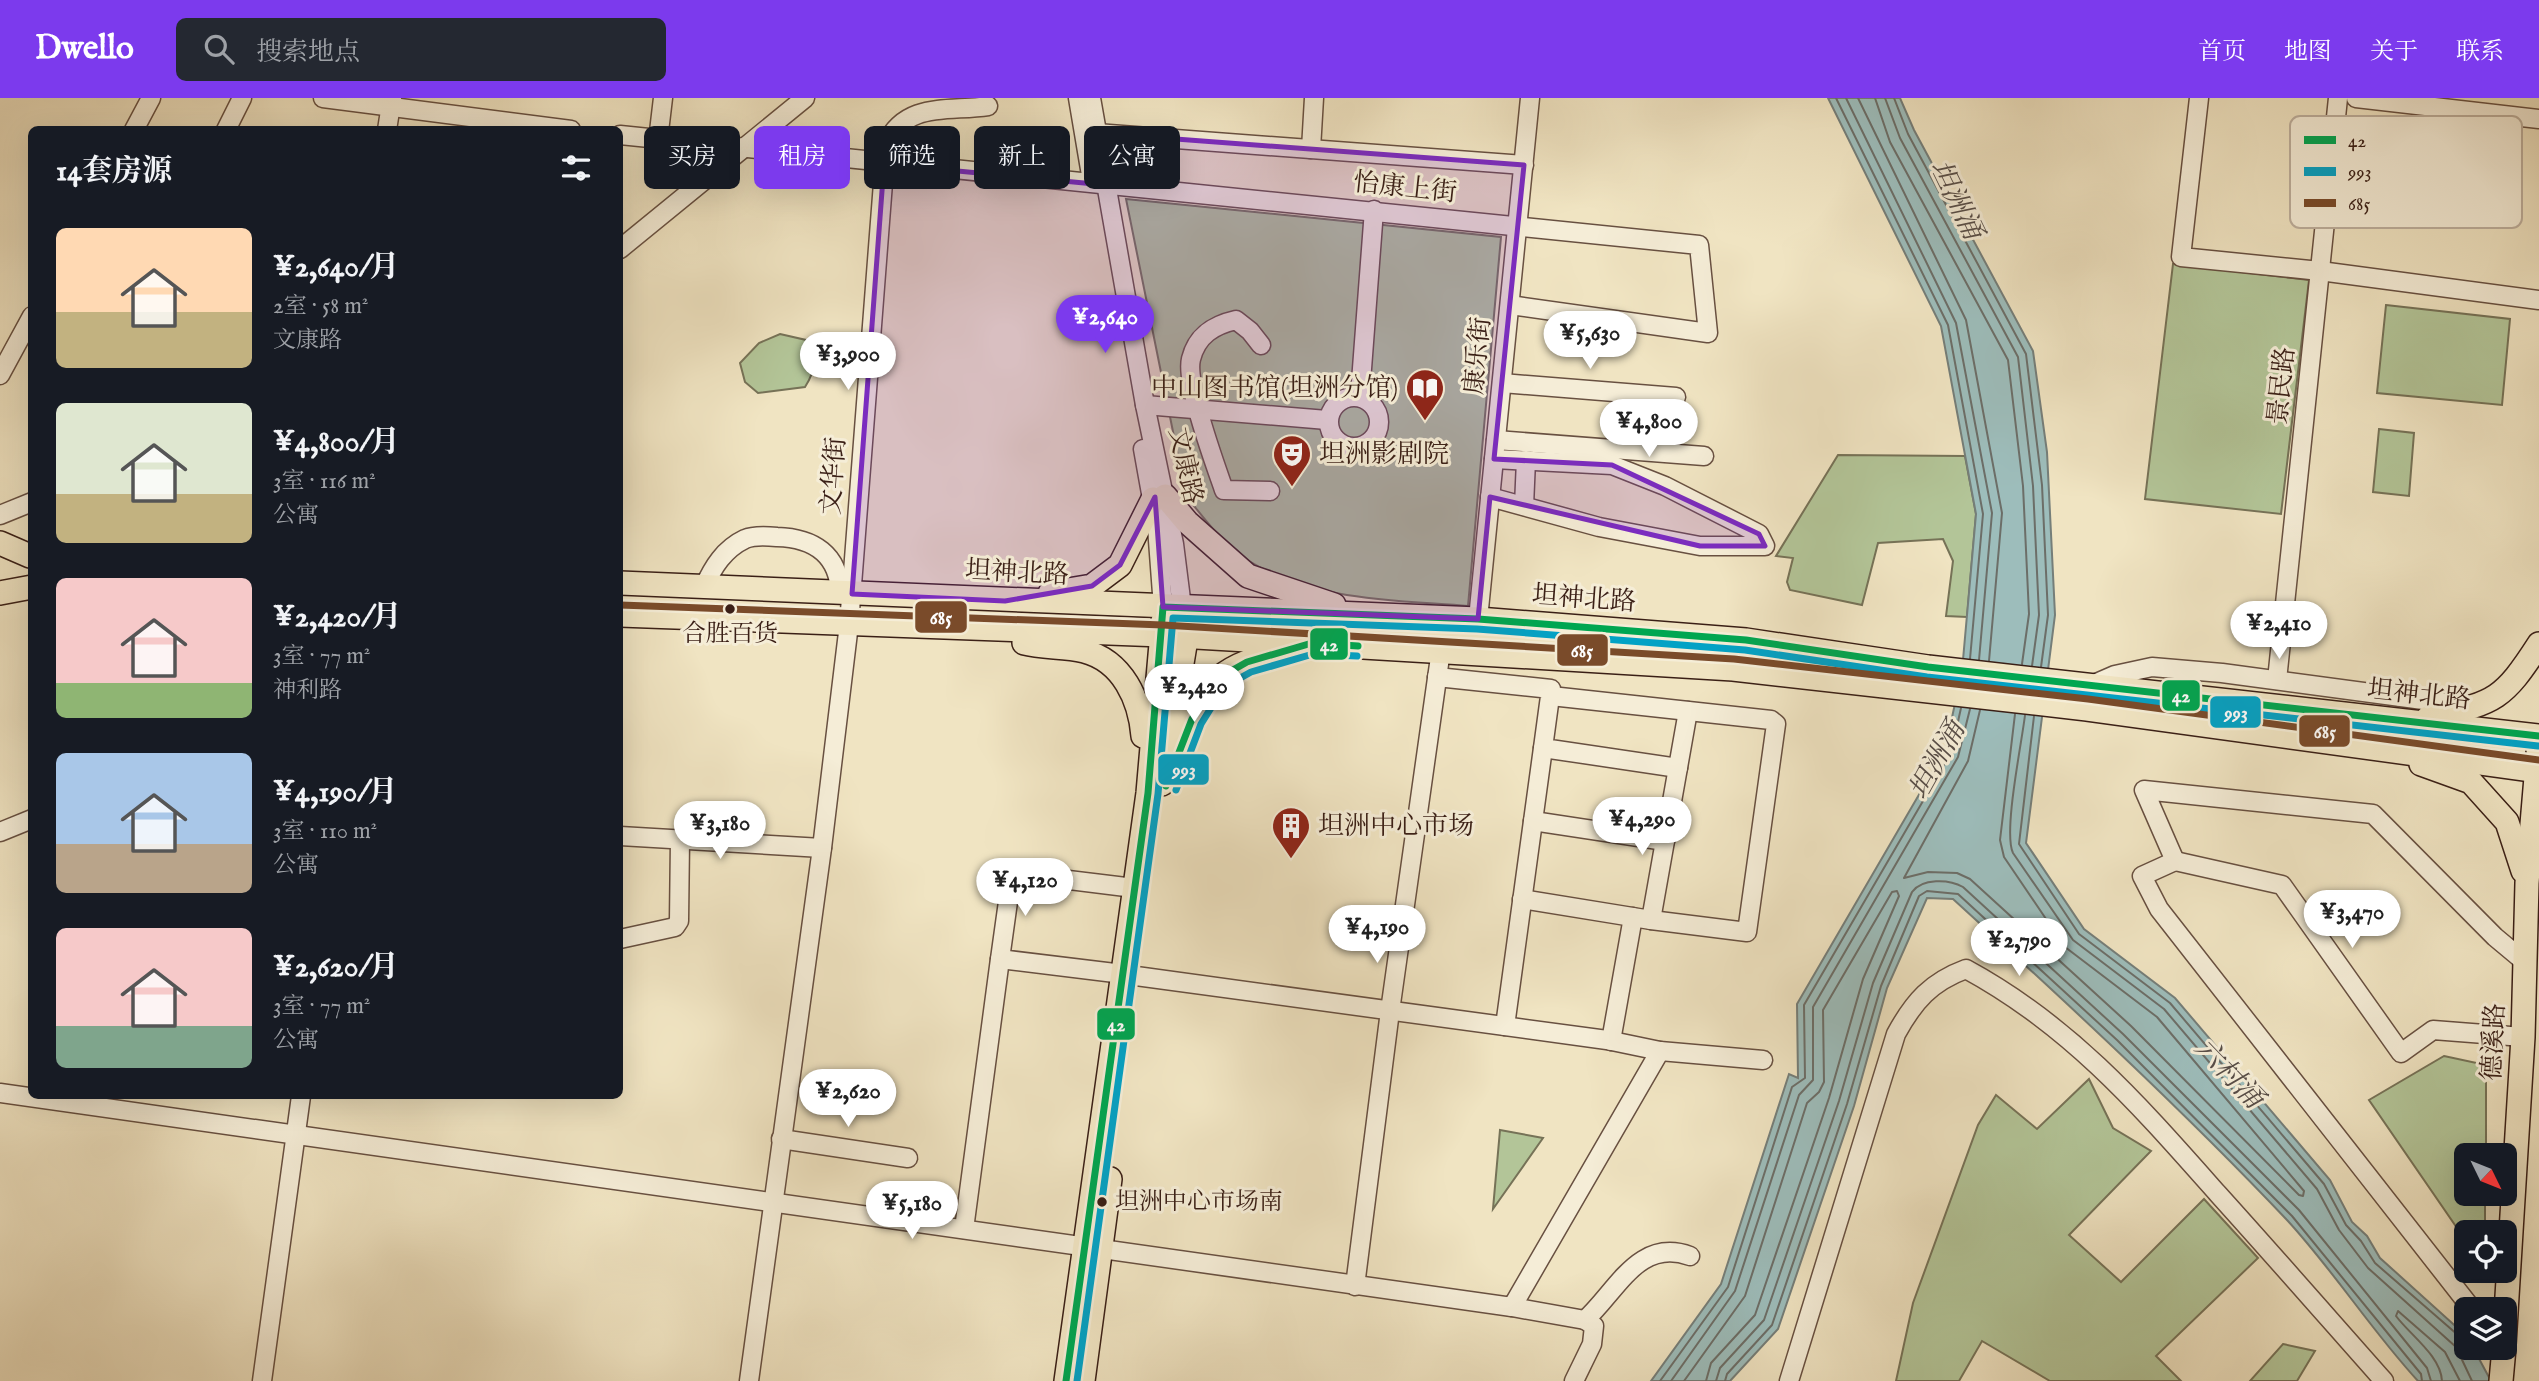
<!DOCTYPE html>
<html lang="zh">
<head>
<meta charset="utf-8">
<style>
  body { margin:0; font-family:"IM FELL English","Noto Serif SC",serif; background:#242831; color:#f1f3f6; height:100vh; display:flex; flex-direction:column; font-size:26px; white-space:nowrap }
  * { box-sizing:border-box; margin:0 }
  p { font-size:23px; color:#9ea1a6 }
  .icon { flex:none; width:38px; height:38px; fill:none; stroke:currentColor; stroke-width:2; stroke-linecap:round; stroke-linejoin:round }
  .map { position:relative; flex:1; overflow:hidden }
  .details { position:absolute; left:28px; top:28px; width:595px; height:973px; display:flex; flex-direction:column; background:#171b24; border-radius:10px; box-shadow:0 7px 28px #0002 }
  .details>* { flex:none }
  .top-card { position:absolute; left:644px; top:28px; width:665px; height:63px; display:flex; gap:14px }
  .needle { width:46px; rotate:133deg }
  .tools { position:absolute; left:2454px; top:1045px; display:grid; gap:14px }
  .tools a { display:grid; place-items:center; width:63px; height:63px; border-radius:10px; background:#171b24; box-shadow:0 7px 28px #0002; font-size:35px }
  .price { position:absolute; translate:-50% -60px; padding:0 16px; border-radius:24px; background:#fff; color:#222; font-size:23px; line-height:46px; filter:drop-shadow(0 2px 4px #0008) }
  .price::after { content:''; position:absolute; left:50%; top:42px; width:21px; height:16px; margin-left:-10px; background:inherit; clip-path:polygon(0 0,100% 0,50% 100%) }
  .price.active { background:#7c3aed; color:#fff }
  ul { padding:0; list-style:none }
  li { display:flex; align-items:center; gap:21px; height:175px; padding:0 28px }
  li span { display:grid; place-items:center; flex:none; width:196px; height:140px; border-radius:10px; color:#555 }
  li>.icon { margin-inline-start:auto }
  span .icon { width:84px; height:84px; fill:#fffc; stroke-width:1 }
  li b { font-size:30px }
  h2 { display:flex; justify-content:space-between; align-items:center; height:84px; padding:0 28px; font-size:30px }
  .chip { padding:0 24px; border-radius:10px; background:#171b24; box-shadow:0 7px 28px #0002; font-size:24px; line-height:63px }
  .chip.active { background:#7c3aed; color:#fff }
  header { display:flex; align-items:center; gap:42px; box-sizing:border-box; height:98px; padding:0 35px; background:#7c3aed; color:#fff }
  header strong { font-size:33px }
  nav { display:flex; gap:38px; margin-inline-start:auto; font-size:24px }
  .search { width:490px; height:63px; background:#242831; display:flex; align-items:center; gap:18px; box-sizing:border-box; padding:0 24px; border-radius:10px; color:#9ea1a6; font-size:26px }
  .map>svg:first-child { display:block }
  .green { fill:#b3c598; stroke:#767257; stroke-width:2 }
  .water { fill:#9dbdbb; stroke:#757e79; stroke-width:2 }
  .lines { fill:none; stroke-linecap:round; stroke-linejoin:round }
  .shore { stroke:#6c6e68; stroke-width:2 }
  .minor-casing { stroke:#685041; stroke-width:21 }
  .major-casing { stroke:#3a1f16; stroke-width:26 }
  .minor { stroke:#f5edd7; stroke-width:18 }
  .major { stroke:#f0e4c2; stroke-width:23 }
  .bus-1-casing { stroke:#f5edd7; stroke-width:12 }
  .bus-2-casing { stroke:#f5edd7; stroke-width:12 }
  .bus-3-casing { stroke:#f5edd7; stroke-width:12 }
  .bus-1 { stroke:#00a651; stroke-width:7 }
  .bus-2 { stroke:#03a2c5; stroke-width:7 }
  .bus-3 { stroke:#7a4b2a; stroke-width:7 }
  .marked { fill:#7b2cbf; fill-opacity:0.2; stroke:#7b2cbf; stroke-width:5; stroke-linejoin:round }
  .bus-dot { fill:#3a1f16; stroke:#f5edd7; stroke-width:2.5 }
  .labels { text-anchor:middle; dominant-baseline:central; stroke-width:6; stroke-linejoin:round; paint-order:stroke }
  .bus-label { font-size:24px; fill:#3a1f16; stroke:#f5edd7 }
  .street-label { font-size:26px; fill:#3a1f16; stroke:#f5edd7 }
  .poi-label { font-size:26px; fill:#3a1f16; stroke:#f5edd7; text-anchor:start }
  .water-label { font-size:28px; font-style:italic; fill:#584e48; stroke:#f5edd7 }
  .key { fill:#f5edd7; stroke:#bdaf9d; stroke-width:2 }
  .key-label { font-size:19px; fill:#3a1f16 }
  .line-badge { stroke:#f5edd7; stroke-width:2.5 }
  .badge-label { font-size:19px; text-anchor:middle; font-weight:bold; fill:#fff }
</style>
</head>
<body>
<header>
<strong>Dwello</strong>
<div class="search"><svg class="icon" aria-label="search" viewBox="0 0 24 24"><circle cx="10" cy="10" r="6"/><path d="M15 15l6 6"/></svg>搜索地点</div>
<nav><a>首页</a><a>地图</a><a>关于</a><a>联系</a></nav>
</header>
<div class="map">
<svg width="2539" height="1283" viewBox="0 0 2539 1283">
  <rect width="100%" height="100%" fill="#f0e4c2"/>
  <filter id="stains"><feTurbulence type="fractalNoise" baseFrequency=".00286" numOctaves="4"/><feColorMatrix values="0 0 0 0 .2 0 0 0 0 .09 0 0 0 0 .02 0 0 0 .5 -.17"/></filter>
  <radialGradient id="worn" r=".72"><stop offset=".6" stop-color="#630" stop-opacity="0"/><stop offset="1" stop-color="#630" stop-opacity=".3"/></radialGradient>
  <!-- green -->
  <g class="green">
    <path d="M1126 101 1501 139 1468 508C1395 502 1314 503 1249 463 1223 447 1205 421 1186 398Z"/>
    <polygon points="2173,166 2309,182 2281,416 2145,401"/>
    <polygon points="2386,207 2510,221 2502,307 2377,295"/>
    <path d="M780 236 806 242C817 259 816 272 805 289L758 295 745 284 740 265 759 245Z"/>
    <polygon points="2379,331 2414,335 2409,398 2373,394"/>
    <polygon points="1838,357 1965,358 1976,416 1967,519 1946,518 1953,463 1943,441 1878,445 1862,507 1790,492 1787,484 1793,460 1776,458"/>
    <polygon points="2444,958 2486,967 2486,1057 2466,1057 2466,1096 2485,1096 2485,1134 2466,1134 2466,1143 2369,1002"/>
    <polygon points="2089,981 2113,1030 2151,1053 2069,1137 2121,1184 2204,1101 2258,1160 2156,1258 2181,1283 2050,1283 1982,1243 1959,1283 1896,1283 1913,1205 1978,1027 1996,997 2037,1031"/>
    <polygon points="1500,1032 1543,1040 1493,1111"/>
    <polygon points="2283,1246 2315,1253 2297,1283 2250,1283"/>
  </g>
  <!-- water -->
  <path class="water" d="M1828 0H1900L1914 32 2033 253 2047 354 2055 517 2026 745 2084 831 2175 900 2330 1082 2352 1124 2367 1138 2380 1160 2462 1234 2466 1250 2477 1257 2491 1283H2418C2371 1232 2334 1173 2287 1122 2181 1010 2067 905 1953 801L1927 800 1887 890 1854 1008 1778 1231 1730 1283H1651L1721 1186 1789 976 1798 980 1797 906 1945 652 1962 573 1976 416 1941 228Z"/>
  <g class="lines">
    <!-- shore -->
    <g class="shore">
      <polyline points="1836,0 1948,227 1983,416 1970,561"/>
      <polyline points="1846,0 1956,225 1992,415 1979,562"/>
      <polyline points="1858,0 1966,222 2002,415 1989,563"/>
      <polyline points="1875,0 1890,44 2008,262 2023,388 2029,516 2022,566"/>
      <polyline points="1885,0 1900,40 2018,259 2033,388 2039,517 2032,568"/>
      <polyline points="1894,0 1908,36 2026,256 2042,387 2048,517 2041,569"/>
      <polyline points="1980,612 1968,663 1904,780 1928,774 1957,775 1970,781 2131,928 2299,1097 2303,1098 2304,1093 2157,919 2065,849 2004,759 2000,742 2015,616"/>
      <path d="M2025 617C2022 644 2003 734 2013 755L2073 842 2164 911 2317 1091 2339 1132 2368 1170 2456 1249 2472 1283"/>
      <polyline points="2034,618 2019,746 2079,836 2170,905 2324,1086 2346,1127 2361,1143 2375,1165 2466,1244"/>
      <polyline points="1660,1283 1728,1189 1792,989 1805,980 1804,907 1951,655 1961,610"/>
      <polyline points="1671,1283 1735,1193 1799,997 1813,982 1813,909 1958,659 1970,611"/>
      <polyline points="1684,1283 1745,1198 1807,1005 1819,994 1824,984 1823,912 1892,794 1897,793 1899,798 1863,881 1829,1000 1755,1217 1711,1265 1706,1283"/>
      <path d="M1716 1283 1720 1270 1764 1222 1839 1003 1873 885 1912 794C1922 780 1949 781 1963 789L2123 936 2299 1112 2427 1270 2431 1283"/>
      <polyline points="1725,1283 1727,1276 1772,1227 1847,1006 1881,888 1919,798 1927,793 1958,796 2117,942 2292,1118 2421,1276 2422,1283"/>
      <path d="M2442 1283C2441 1258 2410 1237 2396 1218L2398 1213 2445 1254 2460 1283"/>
    </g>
    <defs>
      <g id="minor">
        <polyline points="323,0 571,32"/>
        <polyline points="1078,0 1092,83"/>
        <polyline points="1091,0 1145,307 1174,446 1186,541"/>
        <polyline points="2199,0 2181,159 2320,173 2539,202"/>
        <polyline points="2356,0 2539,21"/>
        <polyline points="134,32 151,0"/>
        <polyline points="226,32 242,0"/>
        <polyline points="387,32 392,0"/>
        <polyline points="1096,35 1524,67"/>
        <polyline points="620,37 1699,147 1708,235 1510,207"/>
        <polyline points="658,42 663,0"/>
        <polyline points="1311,51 1314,0"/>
        <polyline points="620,151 805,0"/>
        <path d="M1261 247 1250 233 1236 222C1214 227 1197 237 1191 261 1185 285 1215 366 1224 392L1270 393"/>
        <polyline points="0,277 32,218"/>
        <polyline points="1502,285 1676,299"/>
        <polyline points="1360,297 1374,112"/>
        <circle cx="1354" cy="324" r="25"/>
        <polyline points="1145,307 1327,322"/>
        <polyline points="1496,342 1704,358"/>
        <polyline points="1143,351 1157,429 1163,509"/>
        <polyline points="1490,399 1599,429 1700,448 1765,448 1759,436 1665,388 1612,367 1494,361"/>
        <polyline points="1524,408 1526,362"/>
        <polyline points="0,417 32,404"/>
        <path d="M704 489C713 469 724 451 745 441 754 437 767 438 777 439 813 440 839 456 840 495"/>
        <polyline points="1478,521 1530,0"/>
        <polyline points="1437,579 1551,591 1543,650 1678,670"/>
        <polyline points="2277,582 2338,0"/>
        <polyline points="2092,587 2115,577 2152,569 2222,575 2468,608"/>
        <polyline points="1551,598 1771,622 1776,626 1747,834 1651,822"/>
        <polyline points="1533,723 1665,743"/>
        <polyline points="0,734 32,721"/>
        <polyline points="620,738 822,750"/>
        <polyline points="2175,763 2282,787 2401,955 2433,932 2523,939"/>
        <polyline points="1522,801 1651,822 1688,613"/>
        <polyline points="620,841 675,829 679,823 680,742"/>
        <polyline points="1123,876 1000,861 1012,775 1134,790"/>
        <polyline points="1136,878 1607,942 1660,953 1763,962"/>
        <polyline points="1505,928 1543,650"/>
        <polyline points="1611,943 1633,819"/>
        <polyline points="0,995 1512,1209 1660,953"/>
        <polyline points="781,1041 908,1060"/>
        <polyline points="964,1131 1000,861"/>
        <polyline points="1355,1188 1390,913 1441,552"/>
        <path d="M1512 1209 1585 1222C1617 1193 1639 1139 1690 1158"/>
        <polyline points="2472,1211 2159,811 2142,778 2175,763 2144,692 2373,716 2495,839 2525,864"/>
        <polyline points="262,1283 301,998"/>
        <path d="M749 1283 822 750 849 526 886 46C906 3 949 14 988 8"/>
        <polyline points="1574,1283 1592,1246 1594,1228 1585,1222"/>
        <path d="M1789 1283 1896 936C1914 903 1931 884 1966 871 2071 928 2140 1008 2218 1096 2274 1158 2329 1221 2384 1283"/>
      </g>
      <g id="major">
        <polyline points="1165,398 1187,424 1248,478 1334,507"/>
        <polyline points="0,445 30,458"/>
        <polyline points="620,485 1478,521 1746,542 1928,569 2539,638"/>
        <polyline points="0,495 32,489"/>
        <polyline points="1050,495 1092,488 1120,467 1153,401"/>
        <polyline points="620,517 1162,537 1733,571 2087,611 2539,673"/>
        <path d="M1024 545C1043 550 1065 548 1084 553 1123 563 1140 602 1143 638"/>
        <path d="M2428 620C2494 604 2501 605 2539 546"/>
        <path d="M1176 663C1185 639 1199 596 1219 580 1239 563 1266 558 1291 551"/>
        <polyline points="2421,666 2471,684 2507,724 2523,773"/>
        <polyline points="1162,686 1186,541"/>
        <polyline points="2504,1247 2523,939 2527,785 2539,644"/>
        <polyline points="1066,1283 1148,695 1163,523"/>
        <polyline points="1083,1283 1110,1081"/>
        <polyline points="2501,1283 2504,1250"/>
      </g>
    </defs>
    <!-- minor casing -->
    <use href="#minor" class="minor-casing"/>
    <!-- major casing -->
    <use href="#major" class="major-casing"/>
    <!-- minor -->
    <use href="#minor" class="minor"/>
    <!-- major -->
    <use href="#major" class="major"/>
    <defs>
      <g id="bus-1">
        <polyline points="1166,688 1192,621 1217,581 1247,564 1312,545 1358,548"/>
        <polyline points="1066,1283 1148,695 1163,509 1478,521 1746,542 1928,569 2539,638"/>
      </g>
      <g id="bus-2">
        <polyline points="1176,692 1201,626 1224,589 1251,574 1313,556 1357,558"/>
        <polyline points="1077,1283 1158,696 1173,520 1477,531 1745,552 1927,579 2538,648"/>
      </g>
      <polyline id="bus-3" points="620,507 1163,527 1734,561 2088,601 2539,662"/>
    </defs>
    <!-- bus-1 casing -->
    <use href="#bus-1" class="bus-1-casing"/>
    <!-- bus-2 casing -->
    <use href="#bus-2" class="bus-2-casing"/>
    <!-- bus-3 casing -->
    <use href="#bus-3" class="bus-3-casing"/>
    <!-- bus-1 -->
    <use href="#bus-1" class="bus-1"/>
    <!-- bus-2 -->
    <use href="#bus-2" class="bus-2"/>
    <!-- bus-3 -->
    <use href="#bus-3" class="bus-3"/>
  </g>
  <!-- marked area -->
  <path class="marked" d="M1096 35 1524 67 1494 361 1612 367 1759 436 1765 448H1700L1490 399 1478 521 1163 509 1155 399 1120 467 1092 488 1005 503 852 496 884 66 1105 87Z"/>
  <!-- icons -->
  <defs>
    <symbol id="library-pin" viewBox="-11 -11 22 30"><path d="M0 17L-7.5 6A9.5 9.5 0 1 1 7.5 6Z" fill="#8f2418" stroke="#f5edd7"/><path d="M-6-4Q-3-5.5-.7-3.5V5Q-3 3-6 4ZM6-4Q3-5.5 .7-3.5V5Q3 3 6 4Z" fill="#fff"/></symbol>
    <symbol id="theatre-pin" viewBox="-11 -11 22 30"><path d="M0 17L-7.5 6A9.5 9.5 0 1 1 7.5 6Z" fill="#8f2418" stroke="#f5edd7"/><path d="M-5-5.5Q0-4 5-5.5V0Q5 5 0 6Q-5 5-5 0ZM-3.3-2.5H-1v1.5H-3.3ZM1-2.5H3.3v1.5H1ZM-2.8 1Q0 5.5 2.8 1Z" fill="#fff"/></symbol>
    <symbol id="building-pin" viewBox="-11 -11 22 30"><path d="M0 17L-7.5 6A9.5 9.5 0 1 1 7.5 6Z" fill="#8f2418" stroke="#f5edd7"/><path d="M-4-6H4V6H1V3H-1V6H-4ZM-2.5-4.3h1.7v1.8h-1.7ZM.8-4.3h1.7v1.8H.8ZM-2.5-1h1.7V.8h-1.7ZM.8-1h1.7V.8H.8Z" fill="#fff"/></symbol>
  </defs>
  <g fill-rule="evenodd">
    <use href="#library-pin" x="1403" y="268" width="44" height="60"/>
    <use href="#theatre-pin" x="1270" y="334" width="44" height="60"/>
    <use href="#building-pin" x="1269" y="706" width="44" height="60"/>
  </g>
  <!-- markers -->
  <g class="bus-dot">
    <circle cx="730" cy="511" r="6"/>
    <circle cx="1102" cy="1104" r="6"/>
  </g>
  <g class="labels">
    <!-- bus labels -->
    <g class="bus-label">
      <text x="730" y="536">合胜百货</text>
      <text x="1115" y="1104" text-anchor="start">坦洲中心市场南</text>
    </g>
    <!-- street labels -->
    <g class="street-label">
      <text transform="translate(1405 90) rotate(6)">怡康上街</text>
      <text transform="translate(1478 258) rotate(-84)">康乐街</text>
      <text transform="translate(2282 288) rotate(-84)">景民路</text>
      <text transform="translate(1185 368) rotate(78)">文康路</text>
      <text transform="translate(834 378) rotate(-86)">文华街</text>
      <text transform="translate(1017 475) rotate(3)">坦神北路</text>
      <text transform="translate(1584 501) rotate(4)">坦神北路</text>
      <text transform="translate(2419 597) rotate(6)">坦神北路</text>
      <text transform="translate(2494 944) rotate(-87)">德溪路</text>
    </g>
    <!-- poi labels -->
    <g class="poi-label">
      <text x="1398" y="290" text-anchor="end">中山图书馆(坦洲分馆)</text>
      <text x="1319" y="356">坦洲影剧院</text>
      <text x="1318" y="728">坦洲中心市场</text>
    </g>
    <!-- water labels -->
    <g class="water-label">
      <text transform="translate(1955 102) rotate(64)">坦洲涌</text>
      <text transform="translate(1938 663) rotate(-61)">坦洲涌</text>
      <text transform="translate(2228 976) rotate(46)">六村涌</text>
    </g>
  </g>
  <!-- legend -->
  <rect x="2290" y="18" width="232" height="112" rx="10" class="key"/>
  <rect x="2304" y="38" width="32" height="8" fill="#00a651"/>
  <rect x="2304" y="69" width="32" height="9" fill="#03a2c5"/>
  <rect x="2304" y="101" width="32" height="8" fill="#7a4b2a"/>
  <g class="key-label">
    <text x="2348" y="49">42</text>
    <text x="2348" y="80">993</text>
    <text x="2348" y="112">685</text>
  </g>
  <g class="line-badge">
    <rect x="914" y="502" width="54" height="34" rx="7" fill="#7a4b2a"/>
    <rect x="1309" y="529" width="40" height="34" rx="7" fill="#00a651"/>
    <rect x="1556" y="535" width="53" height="34" rx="7" fill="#7a4b2a"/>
    <rect x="2161" y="581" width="40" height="33" rx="7" fill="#00a651"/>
    <rect x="2209" y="597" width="53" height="34" rx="7" fill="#03a2c5"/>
    <rect x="2298" y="616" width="53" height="34" rx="7" fill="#7a4b2a"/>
    <rect x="1157" y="655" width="53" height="33" rx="7" fill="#03a2c5"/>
    <rect x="1096" y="909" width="40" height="34" rx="7" fill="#00a651"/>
  </g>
  <g class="badge-label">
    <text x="941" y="526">685</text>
    <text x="1329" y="553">42</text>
    <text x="1582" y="559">685</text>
    <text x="2181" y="604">42</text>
    <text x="2236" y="621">993</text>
    <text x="2325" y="640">685</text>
    <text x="1184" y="678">993</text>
    <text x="1116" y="933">42</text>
  </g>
  <rect width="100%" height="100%" filter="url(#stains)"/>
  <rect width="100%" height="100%" fill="url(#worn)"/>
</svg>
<div class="tools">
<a><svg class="needle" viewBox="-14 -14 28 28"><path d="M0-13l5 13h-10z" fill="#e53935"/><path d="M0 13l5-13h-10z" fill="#9ea1a6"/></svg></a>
<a><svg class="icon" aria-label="locate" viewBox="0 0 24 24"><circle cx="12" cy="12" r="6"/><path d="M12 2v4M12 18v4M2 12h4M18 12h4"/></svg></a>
<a><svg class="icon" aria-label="layers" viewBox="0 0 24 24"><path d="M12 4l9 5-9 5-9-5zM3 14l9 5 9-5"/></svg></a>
</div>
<b class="price active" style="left:1105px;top:257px">¥2,640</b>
<b class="price" style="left:1590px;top:273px">¥5,630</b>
<b class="price" style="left:848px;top:294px">¥3,900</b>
<b class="price" style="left:1649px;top:361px">¥4,800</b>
<b class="price" style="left:2279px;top:563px">¥2,410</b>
<b class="price" style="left:1194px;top:626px">¥2,420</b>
<b class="price" style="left:1642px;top:759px">¥4,290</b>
<b class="price" style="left:720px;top:763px">¥3,180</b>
<b class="price" style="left:1025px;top:820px">¥4,120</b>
<b class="price" style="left:2352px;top:852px">¥3,470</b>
<b class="price" style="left:1377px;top:867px">¥4,190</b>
<b class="price" style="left:2019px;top:880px">¥2,790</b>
<b class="price" style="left:848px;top:1031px">¥2,620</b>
<b class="price" style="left:912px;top:1143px">¥5,180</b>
<div class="top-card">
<a class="chip">买房</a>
<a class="chip active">租房</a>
<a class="chip">筛选</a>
<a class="chip">新上</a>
<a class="chip">公寓</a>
</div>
<section class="details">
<h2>14套房源<svg class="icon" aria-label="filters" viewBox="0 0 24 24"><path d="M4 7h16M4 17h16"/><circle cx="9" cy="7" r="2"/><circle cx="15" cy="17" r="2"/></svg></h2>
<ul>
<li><span style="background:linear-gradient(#ffd9b3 60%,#c2b280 0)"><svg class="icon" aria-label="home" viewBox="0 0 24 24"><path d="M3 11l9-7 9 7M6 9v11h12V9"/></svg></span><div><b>¥2,640/月</b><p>2室 · 58 m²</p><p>文康路</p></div></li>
<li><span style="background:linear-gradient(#dfe7d0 65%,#c2b280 0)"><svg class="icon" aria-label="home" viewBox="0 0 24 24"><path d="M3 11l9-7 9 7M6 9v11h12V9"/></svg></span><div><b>¥4,800/月</b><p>3室 · 116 m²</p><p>公寓</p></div></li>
<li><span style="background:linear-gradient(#f6c9c9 75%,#8fb573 0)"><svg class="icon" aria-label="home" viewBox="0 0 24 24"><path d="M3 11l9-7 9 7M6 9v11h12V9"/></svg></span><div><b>¥2,420/月</b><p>3室 · 77 m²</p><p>神利路</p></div></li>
<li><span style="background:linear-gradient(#a9c7e8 65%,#b9a48a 0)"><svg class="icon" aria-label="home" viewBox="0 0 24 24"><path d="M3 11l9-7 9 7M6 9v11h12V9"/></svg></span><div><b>¥4,190/月</b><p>3室 · 110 m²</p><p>公寓</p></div></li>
<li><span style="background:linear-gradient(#f6c9c9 70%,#7fa58c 0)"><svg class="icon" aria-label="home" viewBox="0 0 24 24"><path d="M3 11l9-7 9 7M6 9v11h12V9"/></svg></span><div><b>¥2,620/月</b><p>3室 · 77 m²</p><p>公寓</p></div></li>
</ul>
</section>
</div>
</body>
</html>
